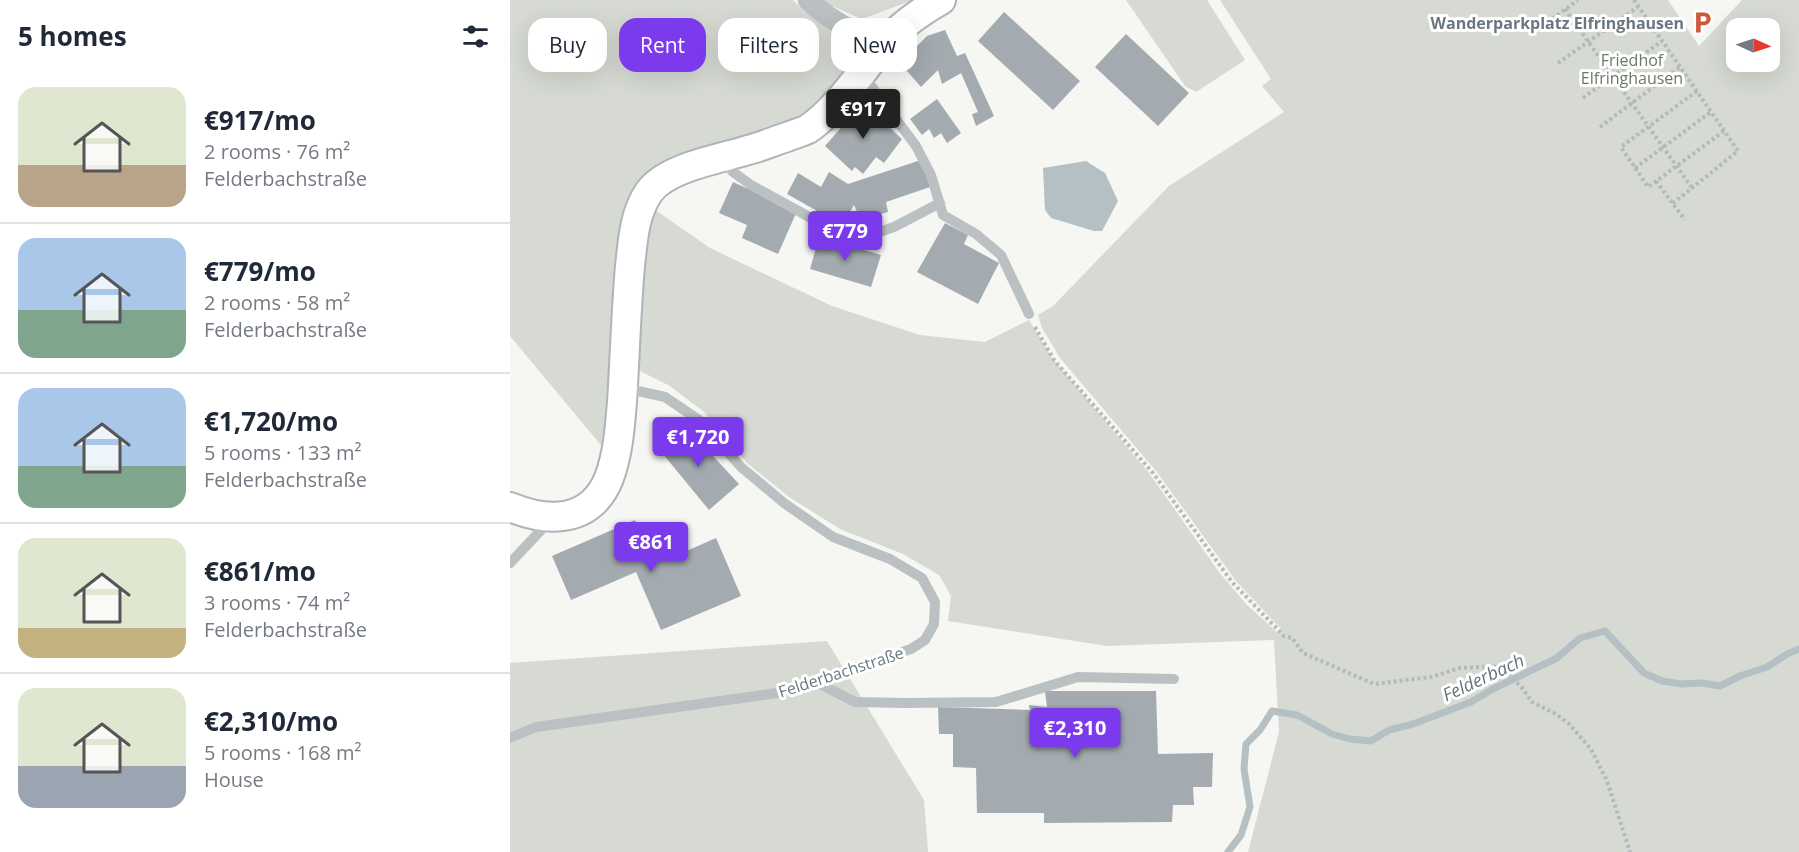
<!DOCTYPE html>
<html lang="en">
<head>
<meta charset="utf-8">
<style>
  body { margin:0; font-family:"Open Sans",sans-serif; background:#f2f2f3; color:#1f2937; height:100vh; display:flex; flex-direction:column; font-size:22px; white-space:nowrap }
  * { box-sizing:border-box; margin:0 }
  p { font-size:20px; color:#747a83 }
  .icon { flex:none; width:33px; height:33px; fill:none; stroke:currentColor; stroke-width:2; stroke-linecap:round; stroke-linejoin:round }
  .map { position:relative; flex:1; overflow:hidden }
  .drawer { display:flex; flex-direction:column; background:#fff; width:510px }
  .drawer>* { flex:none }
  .banner { position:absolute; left:18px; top:18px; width:570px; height:54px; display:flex; gap:12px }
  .needle { width:39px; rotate:93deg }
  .fabs { position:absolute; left:1216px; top:18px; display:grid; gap:12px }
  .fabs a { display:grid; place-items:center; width:54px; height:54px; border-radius:12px; background:#fff; box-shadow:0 6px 24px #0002; font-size:30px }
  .price { position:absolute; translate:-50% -51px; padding:0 14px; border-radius:6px; background:#7c3aed; color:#fff; font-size:20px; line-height:39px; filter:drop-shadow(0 2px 3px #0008) }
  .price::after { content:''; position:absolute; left:50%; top:36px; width:18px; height:14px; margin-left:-9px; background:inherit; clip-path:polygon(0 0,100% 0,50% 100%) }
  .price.on { background:#222; color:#fff }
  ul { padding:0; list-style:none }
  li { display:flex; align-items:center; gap:18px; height:150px; padding:0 18px }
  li+li { border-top:2px solid #e0e1e3 }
  li span { display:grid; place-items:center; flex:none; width:168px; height:120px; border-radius:18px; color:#555 }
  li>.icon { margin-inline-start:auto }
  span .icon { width:72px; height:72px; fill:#fffc; stroke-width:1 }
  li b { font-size:26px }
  h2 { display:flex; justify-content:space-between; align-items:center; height:72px; padding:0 18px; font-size:26px }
  .chip { padding:0 21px; border-radius:18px; background:#fff; box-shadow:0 6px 24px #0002; font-size:21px; line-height:54px }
  .chip.on { background:#7c3aed; color:#fff }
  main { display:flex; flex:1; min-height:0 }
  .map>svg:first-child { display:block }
  .green { fill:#d6dad3; fill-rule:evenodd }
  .water { fill:#b4c0c3 }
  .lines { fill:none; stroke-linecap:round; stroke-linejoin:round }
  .stream { stroke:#b4c0c3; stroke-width:7 }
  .building { fill:#a3abb0 }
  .secondary-casing { stroke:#aeb4b8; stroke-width:32 }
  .path { stroke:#b6b9bc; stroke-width:4; stroke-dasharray:3 3; stroke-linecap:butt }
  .lane { stroke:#bbc0c3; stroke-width:10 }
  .street { stroke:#bbc0c3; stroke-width:21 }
  .secondary { stroke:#fff; stroke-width:28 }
  .labels { text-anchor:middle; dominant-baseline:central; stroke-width:6; stroke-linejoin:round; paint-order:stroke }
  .poi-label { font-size:16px; font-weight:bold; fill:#687781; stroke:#fff; text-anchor:end }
  .park-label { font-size:16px; fill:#6b7966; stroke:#fff }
  .street-label { font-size:16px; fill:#687781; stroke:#fff }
  .water-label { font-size:18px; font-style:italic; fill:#64777d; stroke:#fff }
</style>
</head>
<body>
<main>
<section class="drawer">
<h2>5 homes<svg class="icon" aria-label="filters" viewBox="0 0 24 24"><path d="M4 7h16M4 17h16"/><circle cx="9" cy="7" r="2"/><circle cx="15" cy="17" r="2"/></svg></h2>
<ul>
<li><span style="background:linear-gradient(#dfe7d0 65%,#b9a48a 0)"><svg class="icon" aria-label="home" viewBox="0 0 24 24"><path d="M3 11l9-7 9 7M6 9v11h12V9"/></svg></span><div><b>€917/mo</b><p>2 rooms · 76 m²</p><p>Felderbachstraße</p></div></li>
<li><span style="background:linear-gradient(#a9c7e8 60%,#7fa58c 0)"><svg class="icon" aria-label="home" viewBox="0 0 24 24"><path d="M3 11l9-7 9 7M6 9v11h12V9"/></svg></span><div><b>€779/mo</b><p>2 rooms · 58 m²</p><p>Felderbachstraße</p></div></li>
<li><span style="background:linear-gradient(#a9c7e8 65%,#7fa58c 0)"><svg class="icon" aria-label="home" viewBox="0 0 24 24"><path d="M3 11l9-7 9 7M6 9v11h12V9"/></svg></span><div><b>€1,720/mo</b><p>5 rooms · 133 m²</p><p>Felderbachstraße</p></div></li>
<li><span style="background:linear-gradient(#dfe7d0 75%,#c2b280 0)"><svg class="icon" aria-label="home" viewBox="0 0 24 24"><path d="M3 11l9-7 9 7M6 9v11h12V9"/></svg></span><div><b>€861/mo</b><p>3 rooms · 74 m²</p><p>Felderbachstraße</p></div></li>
<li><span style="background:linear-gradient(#dfe7d0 65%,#9aa5b1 0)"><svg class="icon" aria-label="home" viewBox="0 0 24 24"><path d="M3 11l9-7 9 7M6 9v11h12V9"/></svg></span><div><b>€2,310/mo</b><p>5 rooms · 168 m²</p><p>House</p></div></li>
</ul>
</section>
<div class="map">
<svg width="1289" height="852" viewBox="0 0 1289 852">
  <rect width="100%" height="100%" fill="#f6f6f3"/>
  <!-- green -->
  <g class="green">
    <polygon points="0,0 283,0 294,11 330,35 342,49 341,72 296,123 131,189 102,449 90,444 0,336"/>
    <polygon points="308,0 403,0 352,19"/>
    <polygon points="616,0 697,0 735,60 686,92 675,86"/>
    <path d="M710 0H1158L1189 46 1232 0H1289V852H738L769 732 764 640 597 646 438 621 441 596 429 575 393 554 330 529 279 497 237 463 194 412 160 386 126 369 138 222 144 209 200 248 322 306 410 335 475 342 519 320 543 359 639 473 709 572 737 605 768 633 771 629 726 581 646 471 550 358 532 328 528 315 543 306 659 186 774 112 752 86 761 79ZM1227 28H1260V62H1227Z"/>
    <polygon points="317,641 414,800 418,852 0,852 0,663"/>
  </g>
  <!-- water -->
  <polygon class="water" points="576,161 595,173 608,201 592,231 584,231 541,218 535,210 533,168"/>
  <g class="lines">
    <!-- stream -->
    <polyline class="stream" points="718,852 731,835 740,807 734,769 736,744 750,730 762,711 787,715 822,734 840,739 861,741 879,730 903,724 961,702 983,689 1047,658 1070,638 1095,631 1134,673 1152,681 1171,684 1192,683 1210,686 1230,676 1257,667 1277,654 1289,649"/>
  </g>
  <!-- building -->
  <g class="building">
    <polygon points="494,12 570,81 543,110 468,41"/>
    <polygon points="435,30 447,56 455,53 484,116 466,126 462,114 468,112 451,73 432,84 428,70 411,87 390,63 417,36"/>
    <polygon points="616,34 679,93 648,126 585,67"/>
    <polygon points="427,99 451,133 437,143 431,133 424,138 419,129 412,135 400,119"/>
    <polygon points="353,103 392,139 374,163 366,157 353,174 345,167 342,171 315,146"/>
    <polygon points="411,160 420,187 376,202 378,212 351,220 344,205 332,225 277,194 288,173 311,187 319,172 338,184"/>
    <polygon points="223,182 287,211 268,254 232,238 237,225 209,213"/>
    <polygon points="435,223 458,235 454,244 489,263 468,304 407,272"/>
    <polygon points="309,237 371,255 361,287 300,269"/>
    <polygon points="175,426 229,484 199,510 148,448"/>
    <polygon points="125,520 138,549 156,541 163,557 206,538 231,596 151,630 126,572 61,600 42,556"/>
    <polygon points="535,691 646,691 648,754 703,753 702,787 683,787 684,805 663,805 662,822 534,823 534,813 467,813 466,768 443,767 443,734 429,734 428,707 520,710 519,705 537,707"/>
  </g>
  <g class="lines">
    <defs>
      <path id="secondary" d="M0 507C39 523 81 523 99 478 108 454 110 427 112 402 115 356 116 311 120 266 123 240 124 214 139 192 157 167 210 159 238 150 251 147 264 141 277 137 284 134 292 132 298 129 325 111 351 73 371 48 388 27 408 13 431 0"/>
    </defs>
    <!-- secondary casing -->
    <use href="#secondary" class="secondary-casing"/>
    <!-- path -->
    <g class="path">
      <polyline points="1124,0 1228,151 1162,204"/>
      <polyline points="1055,9 1182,188"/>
      <polyline points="1023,33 1068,0"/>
      <polyline points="1048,63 1128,7"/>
      <polyline points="1187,91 1111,147 1138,187 1214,131"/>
      <polyline points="1073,98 1152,41"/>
      <polyline points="1090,127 1170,67"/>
      <polyline points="1125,168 1201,112"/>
      <polyline points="1146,181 1175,220"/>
      <polyline points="525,327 544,360 643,473 722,582 774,636 782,638 793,653 864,684 921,677 950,668 991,666 1012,688 1022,702 1046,714 1059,724 1081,749 1097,781 1120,852"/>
    </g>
    <!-- lane -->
    <g class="lane">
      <polyline points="353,75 406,146 421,175 433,215 466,234 491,255 519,314"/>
      <polyline points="212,159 223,172 241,185 321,229 338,236 358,236 384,227 430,203"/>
      <polyline points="0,563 34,527 35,518"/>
      <polyline points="304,681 345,702 395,703 486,702 568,677 664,679"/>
      <polyline points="0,738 26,727 267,693 401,649 415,640 424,624 425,602 412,578 380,559 323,537 274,503 231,467 189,420 155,397 114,388"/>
    </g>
    <!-- street -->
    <path class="street" d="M298 0C320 21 346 33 373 46"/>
    <!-- secondary -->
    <use href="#secondary" class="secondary"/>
  </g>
  <!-- icons -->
  <defs>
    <symbol id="parking-bare" viewBox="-9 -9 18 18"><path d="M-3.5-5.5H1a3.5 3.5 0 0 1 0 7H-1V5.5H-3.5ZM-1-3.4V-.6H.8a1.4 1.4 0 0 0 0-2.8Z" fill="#cf583a" stroke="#fff" stroke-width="2.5" paint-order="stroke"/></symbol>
  </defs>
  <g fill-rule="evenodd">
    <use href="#parking-bare" x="1176" y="6" width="33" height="33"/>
  </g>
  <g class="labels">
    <!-- poi labels -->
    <g class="poi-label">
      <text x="1174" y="23">Wanderparkplatz Elfringhausen</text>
    </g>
    <!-- park labels -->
    <g class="park-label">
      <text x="1122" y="60">Friedhof<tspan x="1122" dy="18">Elfringhausen</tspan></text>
    </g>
    <!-- street labels -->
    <g class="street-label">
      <text transform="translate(331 672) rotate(-18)">Felderbachstraße</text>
    </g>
    <!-- water labels -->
    <g class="water-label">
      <text transform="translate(973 677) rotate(-25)">Felderbach</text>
    </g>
  </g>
</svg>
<div class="fabs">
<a><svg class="needle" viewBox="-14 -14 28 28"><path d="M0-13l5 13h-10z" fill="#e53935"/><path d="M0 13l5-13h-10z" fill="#747a83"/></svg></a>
</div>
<b class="price on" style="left:353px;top:140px">€917</b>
<b class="price" style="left:335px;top:262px">€779</b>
<b class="price" style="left:188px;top:468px">€1,720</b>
<b class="price" style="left:141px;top:573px">€861</b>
<b class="price" style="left:565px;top:759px">€2,310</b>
<div class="banner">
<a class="chip">Buy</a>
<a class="chip on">Rent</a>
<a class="chip">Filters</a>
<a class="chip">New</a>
</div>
</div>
</main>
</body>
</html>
